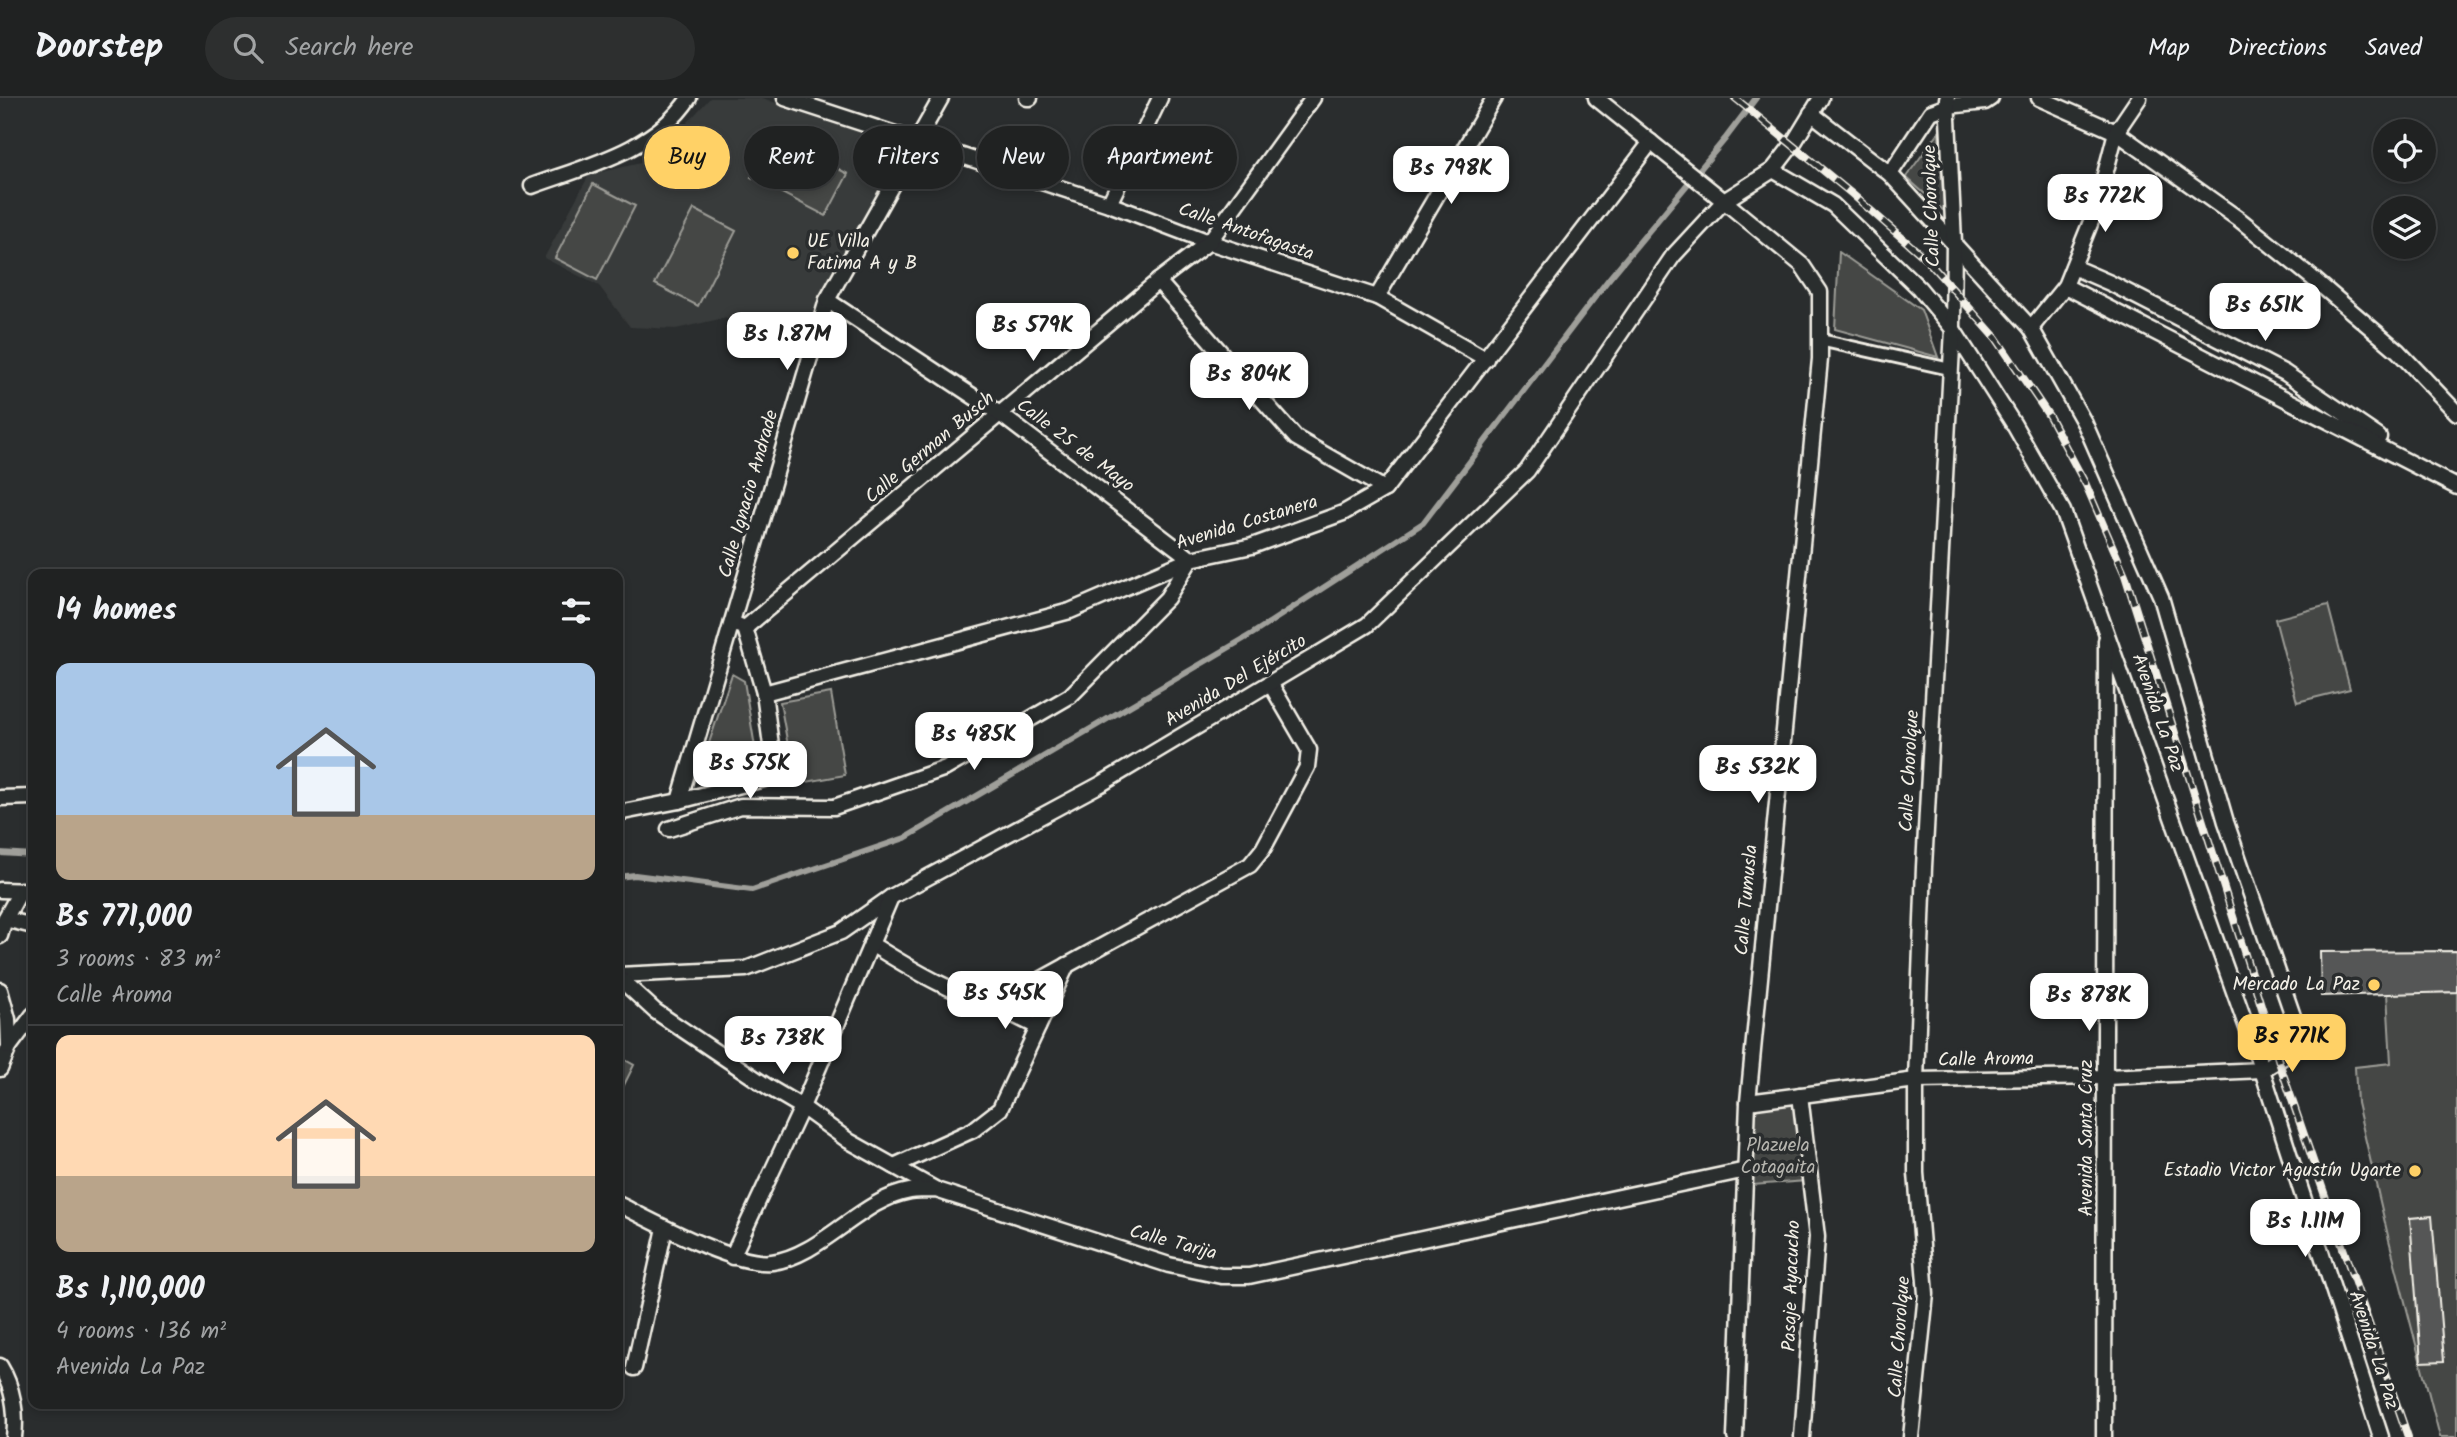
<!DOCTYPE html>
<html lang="en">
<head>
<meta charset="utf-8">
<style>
  body { margin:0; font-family:Kalam,sans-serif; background:#2d2f2f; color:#f1f3f6; height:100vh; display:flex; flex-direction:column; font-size:26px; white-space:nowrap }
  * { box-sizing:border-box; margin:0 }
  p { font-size:23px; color:#a2a4a5 }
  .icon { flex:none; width:38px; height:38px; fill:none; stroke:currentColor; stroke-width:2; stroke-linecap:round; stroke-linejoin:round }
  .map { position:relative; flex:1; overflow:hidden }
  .sheet { position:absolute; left:28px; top:471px; width:595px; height:840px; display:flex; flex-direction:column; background:#202222; border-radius:14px; box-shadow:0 4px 10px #0003,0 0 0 2px #3d3f40 }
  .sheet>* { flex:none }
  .banner { position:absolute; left:644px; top:28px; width:665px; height:63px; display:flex; gap:14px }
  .fabs { position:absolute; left:2373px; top:21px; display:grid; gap:14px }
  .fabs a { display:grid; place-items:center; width:63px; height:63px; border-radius:50%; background:#202222; box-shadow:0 4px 10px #0003,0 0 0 2px #3d3f40; font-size:35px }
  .price { position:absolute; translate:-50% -60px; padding:0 16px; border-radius:14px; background:#fff; color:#222; font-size:23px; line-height:46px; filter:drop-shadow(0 2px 4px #0008) }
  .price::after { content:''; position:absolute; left:50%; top:42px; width:21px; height:16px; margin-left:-10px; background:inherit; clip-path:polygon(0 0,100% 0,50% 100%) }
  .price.active { background:#ffd166; color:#111 }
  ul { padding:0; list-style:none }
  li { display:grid; align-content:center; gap:14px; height:371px; padding:0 28px }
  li+li { border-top:2px solid #3d3f40 }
  li span { display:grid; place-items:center; height:217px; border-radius:14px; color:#555 }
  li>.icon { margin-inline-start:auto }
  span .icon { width:126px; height:126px; fill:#fffc; stroke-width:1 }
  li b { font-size:30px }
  h2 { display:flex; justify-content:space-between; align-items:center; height:84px; padding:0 28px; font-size:30px }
  .pill { padding:0 24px; border-radius:32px; background:#202222; box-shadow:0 4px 10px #0003,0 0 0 2px #3d3f40; font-size:24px; line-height:63px }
  .pill.active { background:#ffd166; color:#111 }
  header { display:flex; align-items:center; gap:42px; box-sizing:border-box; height:98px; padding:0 35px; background:#202222; border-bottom:2px solid #3d3f40 }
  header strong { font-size:33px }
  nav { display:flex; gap:38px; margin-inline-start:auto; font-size:24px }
  .search { width:490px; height:63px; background:#2d2f2f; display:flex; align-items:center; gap:18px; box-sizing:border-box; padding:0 24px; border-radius:38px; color:#a2a4a5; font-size:26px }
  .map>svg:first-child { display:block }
  .built { fill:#373a3a }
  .green { fill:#444645; stroke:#9c9c96; stroke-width:2 }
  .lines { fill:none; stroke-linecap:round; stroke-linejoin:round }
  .stream { stroke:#9f9f9a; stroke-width:6 }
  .building { fill:#555756; stroke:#f4f1e8; stroke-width:2 }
  .pedestrian-casing { stroke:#f4f1e8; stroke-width:16 }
  .minor-casing { stroke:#f4f1e8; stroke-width:19 }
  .pedestrian { stroke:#2a2d2e; stroke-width:10 }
  .minor { stroke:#2a2d2e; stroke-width:14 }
  .rail-casing { stroke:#f4f1e8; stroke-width:8 }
  .rail { stroke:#2a2d2e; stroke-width:5; stroke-dasharray:16; stroke-linecap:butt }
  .poi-dot { fill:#ffd166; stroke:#2a2d2e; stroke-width:2.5 }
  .labels { text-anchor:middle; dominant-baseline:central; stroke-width:7; stroke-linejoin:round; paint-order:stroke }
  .street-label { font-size:19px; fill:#f4f1e8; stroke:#2a2d2e }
  .poi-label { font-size:19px; fill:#f4f1e8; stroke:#2a2d2e; text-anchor:end }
  .park-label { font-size:19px; fill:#b6b5af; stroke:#2a2d2e }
</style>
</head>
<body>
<header>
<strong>Doorstep</strong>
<div class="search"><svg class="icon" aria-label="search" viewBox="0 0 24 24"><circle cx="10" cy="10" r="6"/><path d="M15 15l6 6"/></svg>Search here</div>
<nav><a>Map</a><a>Directions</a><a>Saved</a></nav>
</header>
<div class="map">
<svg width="2457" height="1339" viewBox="0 0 2457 1339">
  <rect width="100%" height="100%" fill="#2a2d2e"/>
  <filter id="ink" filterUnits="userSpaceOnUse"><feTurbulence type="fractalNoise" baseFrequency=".0143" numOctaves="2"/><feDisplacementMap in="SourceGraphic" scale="14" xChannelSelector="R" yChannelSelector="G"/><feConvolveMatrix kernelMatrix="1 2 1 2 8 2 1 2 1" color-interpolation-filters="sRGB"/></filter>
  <g filter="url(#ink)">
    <!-- built -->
    <polygon class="built" points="710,0 762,0 883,42 893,65 825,190 803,252 724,220 676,231 630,229 599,188 544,160 589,77 653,62"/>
    <!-- green -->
    <g class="green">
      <polygon points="1939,34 1944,112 1944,113 1906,79"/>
      <polygon points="774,37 848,76 826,118 751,79"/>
      <polygon points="593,86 635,108 597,182 555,160"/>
      <polygon points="694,111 736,133 698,208 655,186"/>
      <polygon points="1839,154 1921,212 1938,259 1835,231"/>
      <polygon points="2328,507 2350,591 2297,604 2275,521"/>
      <polygon points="732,576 744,583 758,667 698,678"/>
      <polygon points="831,595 845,677 795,686 780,604"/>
      <polygon points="2457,894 2457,1339 2440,1339 2389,1142 2357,1005 2355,969 2391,965 2387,895"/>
      <polygon points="618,958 634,967 618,999"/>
      <polygon points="1795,1002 1806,1083 1753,1087 1753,1009"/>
    </g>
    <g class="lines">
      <!-- stream -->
      <g class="stream">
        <polyline points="0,755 33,757"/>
        <polyline points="618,779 635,777 752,792 905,740 1252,536 1423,425 1608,182 1725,41 1756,0"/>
      </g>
    </g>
    <!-- building -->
    <g class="building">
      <polygon points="2457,853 2457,894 2321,898 2320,854"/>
      <polygon points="2432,1118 2444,1263 2421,1264 2410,1120"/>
    </g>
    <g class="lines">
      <defs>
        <polyline id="pedestrian" points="1820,242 1950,271"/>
        <g id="minor">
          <polyline points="785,0 1109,106 1209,144 1377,199 1486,261"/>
          <polyline points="1027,0 1030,0"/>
          <polyline points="1596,0 1724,103 1773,72 1833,107 1919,190 1953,231 2013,325 2063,413 2262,972 2381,1339"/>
          <polyline points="2039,0 2116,34 2240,122 2310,178 2398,253 2457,315"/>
          <polyline points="1773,72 1793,46 1821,0"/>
          <polyline points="1890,76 1931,14 1948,8 1985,4 1991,0"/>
          <path d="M532 88C587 68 655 52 689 0"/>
          <polyline points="1109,106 1160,0"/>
          <polyline points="2073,169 2110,185 2285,275 2379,339"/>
          <polyline points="1158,183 1296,340 1385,391"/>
          <polyline points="2065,188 2457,389"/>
          <polyline points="1377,199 1494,0"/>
          <polyline points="2031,230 2065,188 2096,111 2116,34 2139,0"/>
          <polyline points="732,525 745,530 1158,183 1209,144 1313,0"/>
          <polyline points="745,530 764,595 1070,513 1191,461 1252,448 1343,415 1385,391 1651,44"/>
          <polyline points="0,700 33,699"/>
          <polyline points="679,703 827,202 941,0"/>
          <polyline points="618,715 679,703 764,681 773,662 764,595"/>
          <polyline points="669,731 741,708 834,709 946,670 1070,598 1167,500 1191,461 1000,316 827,202"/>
          <polyline points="0,792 33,793"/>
          <polyline points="5,821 33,828"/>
          <polyline points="0,838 5,821 21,792"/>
          <path d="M871 846C902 865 964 905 1000 904L1250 767 1263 751 1307 669 1309 652 1270 585"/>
          <polyline points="618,877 746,871 841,834 891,799 1101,686 1367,527 1527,373 1673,158 1724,103 1802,167 1820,194 1820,261 1748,1004 1735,1339"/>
          <polyline points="618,879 655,913 768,989 802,1009 849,1043 935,1091"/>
          <polyline points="0,892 8,921 9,949 0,971"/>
          <polyline points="989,905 1038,929"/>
          <polyline points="9,949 33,917"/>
          <polyline points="1800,997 1817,1139 1802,1339"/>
          <polyline points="1748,1004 1916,982 2106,979 2262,972 2303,947 2226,724 2161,499 2085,326 2031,230 1890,76 1811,15"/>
          <polyline points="894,1068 973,1032 1000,1011 1067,867"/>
          <path d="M618 1106C652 1123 736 1169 772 1164 821 1158 861 1101 910 1093 918 1092 928 1092 936 1092L1169 1167 1221 1178H1249L1746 1072"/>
          <polyline points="732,1159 802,1009 891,799"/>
          <path d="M0 1268C13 1289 17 1315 14 1339"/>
          <polyline points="634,1270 665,1130"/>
          <polyline points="1911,1339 1926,1196 1916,1075 1916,982 1924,769 1953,231 1954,144 1947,0"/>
          <polyline points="2104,1339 2106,542"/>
        </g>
      </defs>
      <!-- pedestrian casing -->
      <use href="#pedestrian" class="pedestrian-casing"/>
      <!-- minor casing -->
      <use href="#minor" class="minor-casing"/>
      <!-- pedestrian -->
      <use href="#pedestrian" class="pedestrian"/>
      <!-- minor -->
      <use href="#minor" class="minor"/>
      <defs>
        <polyline id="rail" points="1735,0 1852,96 1925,160 1996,240 2049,318 2086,387 2125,477 2279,964 2408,1339"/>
      </defs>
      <!-- rail casing -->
      <use href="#rail" class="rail-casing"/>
      <!-- rail -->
      <use href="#rail" class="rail"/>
    </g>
  </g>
  <!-- markers -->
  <g class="poi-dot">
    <circle cx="793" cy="155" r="7"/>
    <circle cx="2374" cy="887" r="7"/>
    <circle cx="2415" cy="1073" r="7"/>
  </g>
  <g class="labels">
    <!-- street labels -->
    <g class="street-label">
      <text transform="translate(1932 108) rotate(-92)">Calle Chorolque</text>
      <text transform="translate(1246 134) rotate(19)">Calle Antofagasta</text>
      <text transform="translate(1075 348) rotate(37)">Calle 25 de Mayo</text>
      <text transform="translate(930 350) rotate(-40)">Calle German Busch</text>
      <text transform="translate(749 396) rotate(-74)">Calle Ignacio Andrade</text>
      <text transform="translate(1247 425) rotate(-17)">Avenida Costanera</text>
      <text transform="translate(1236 583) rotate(-31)">Avenida Del Ejército</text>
      <text transform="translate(2157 615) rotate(71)">Avenida La Paz</text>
      <text transform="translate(1910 673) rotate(-87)">Calle Chorolque</text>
      <text transform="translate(1747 802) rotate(-85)">Calle Tumusla</text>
      <text transform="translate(1986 962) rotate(-1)">Calle Aroma</text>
      <text transform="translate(2087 1040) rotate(-90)">Avenida Santa Cruz</text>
      <text transform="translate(1173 1145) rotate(15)">Calle Tarija</text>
      <text transform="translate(1792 1188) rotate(-88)">Pasaje Ayacucho</text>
      <text transform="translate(1900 1239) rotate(-86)">Calle Chorolque</text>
      <text transform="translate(2373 1252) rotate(72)">Avenida La Paz</text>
    </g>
    <!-- poi labels -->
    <g class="poi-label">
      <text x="807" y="144" text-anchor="start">UE Villa<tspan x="807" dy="22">Fatima A y B</tspan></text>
      <text x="2360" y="887">Mercado La Paz</text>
      <text x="2401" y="1073">Estadio Victor Agustín Ugarte</text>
    </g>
    <!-- park labels -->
    <g class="park-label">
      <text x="1778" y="1048">Plazuela<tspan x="1778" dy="22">Cotagaita</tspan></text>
    </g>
  </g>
</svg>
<div class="fabs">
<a><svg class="icon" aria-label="locate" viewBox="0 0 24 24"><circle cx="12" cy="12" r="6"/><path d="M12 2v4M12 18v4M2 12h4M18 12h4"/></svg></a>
<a><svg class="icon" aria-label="layers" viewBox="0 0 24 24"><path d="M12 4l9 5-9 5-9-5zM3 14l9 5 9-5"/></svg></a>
</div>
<b class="price" style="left:1451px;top:108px">Bs 798K</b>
<b class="price" style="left:2105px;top:136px">Bs 772K</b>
<b class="price" style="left:2265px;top:245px">Bs 651K</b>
<b class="price" style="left:1033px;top:265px">Bs 579K</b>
<b class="price" style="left:787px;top:274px">Bs 1.87M</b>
<b class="price" style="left:1249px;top:314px">Bs 804K</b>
<b class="price" style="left:974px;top:674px">Bs 485K</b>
<b class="price" style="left:750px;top:703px">Bs 575K</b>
<b class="price" style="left:1758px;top:707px">Bs 532K</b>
<b class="price" style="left:1005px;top:933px">Bs 545K</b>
<b class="price" style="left:2089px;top:935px">Bs 878K</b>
<b class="price active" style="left:2292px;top:976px">Bs 771K</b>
<b class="price" style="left:783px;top:978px">Bs 738K</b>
<b class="price" style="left:2305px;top:1161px">Bs 1.11M</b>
<div class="banner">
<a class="pill active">Buy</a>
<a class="pill">Rent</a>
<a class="pill">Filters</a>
<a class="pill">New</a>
<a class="pill">Apartment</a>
</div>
<section class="sheet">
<h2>14 homes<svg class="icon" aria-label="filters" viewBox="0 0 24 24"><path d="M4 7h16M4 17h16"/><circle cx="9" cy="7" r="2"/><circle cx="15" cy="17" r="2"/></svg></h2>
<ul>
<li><span style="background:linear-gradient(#a9c7e8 70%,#b9a48a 0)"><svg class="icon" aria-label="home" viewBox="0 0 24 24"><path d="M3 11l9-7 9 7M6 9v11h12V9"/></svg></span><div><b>Bs 771,000</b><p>3 rooms · 83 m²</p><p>Calle Aroma</p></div></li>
<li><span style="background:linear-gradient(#ffd9b3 65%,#b9a48a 0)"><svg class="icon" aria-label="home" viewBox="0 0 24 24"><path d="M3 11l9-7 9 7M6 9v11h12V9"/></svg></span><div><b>Bs 1,110,000</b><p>4 rooms · 136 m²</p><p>Avenida La Paz</p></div></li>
</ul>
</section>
</div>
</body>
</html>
